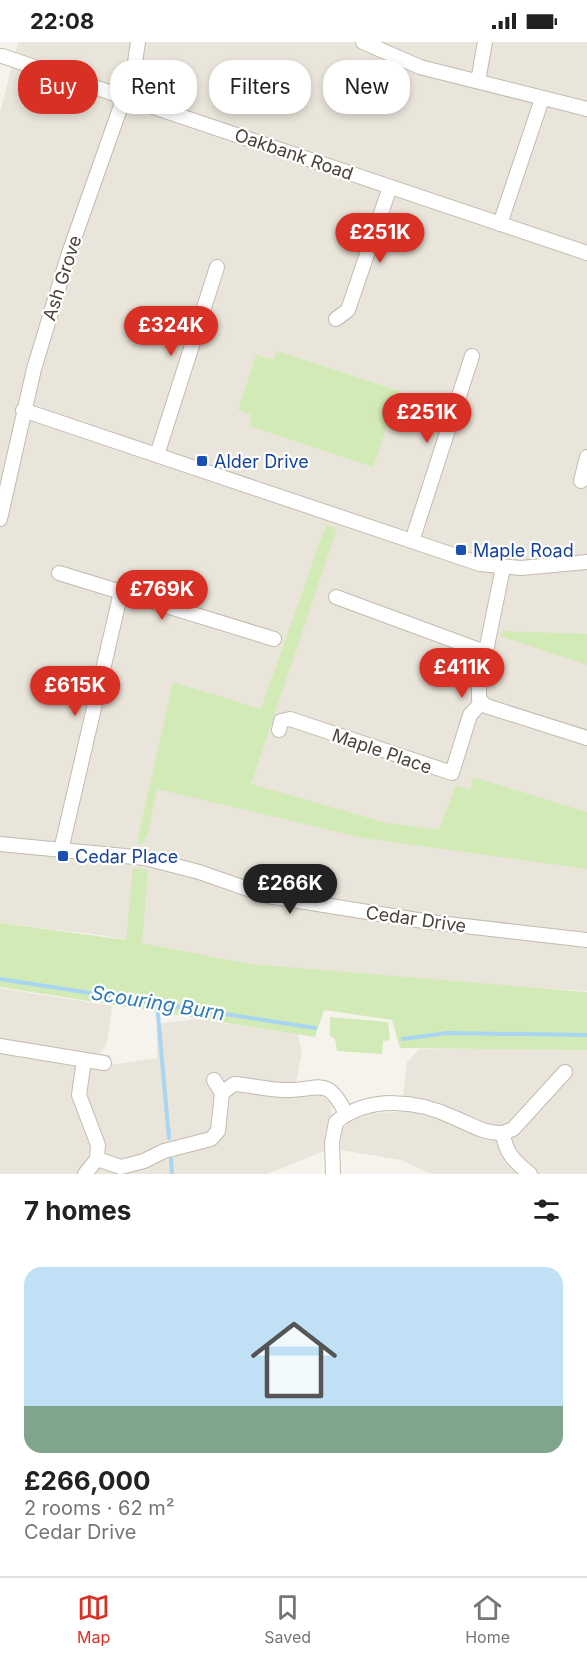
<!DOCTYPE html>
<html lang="en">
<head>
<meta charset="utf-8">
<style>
  body { margin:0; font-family:Inter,sans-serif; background:#f6f6f6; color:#222; height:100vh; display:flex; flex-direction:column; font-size:22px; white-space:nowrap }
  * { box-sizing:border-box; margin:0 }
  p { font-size:20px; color:#767676 }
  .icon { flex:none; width:33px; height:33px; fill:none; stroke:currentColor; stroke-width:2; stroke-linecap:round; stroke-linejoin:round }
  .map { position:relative; height:1132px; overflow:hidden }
  .details { display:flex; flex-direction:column; background:#fff; flex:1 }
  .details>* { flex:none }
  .top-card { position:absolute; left:18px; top:18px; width:552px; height:54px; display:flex; gap:12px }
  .price { position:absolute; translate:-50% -51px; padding:0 14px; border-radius:21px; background:#d93025; color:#fff; font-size:20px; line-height:39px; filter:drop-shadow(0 2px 3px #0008) }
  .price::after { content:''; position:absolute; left:50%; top:36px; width:18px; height:14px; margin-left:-9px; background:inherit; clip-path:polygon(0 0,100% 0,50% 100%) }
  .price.selected { background:#222; color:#fff }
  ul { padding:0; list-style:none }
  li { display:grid; align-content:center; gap:12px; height:318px; padding:0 24px }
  li span { display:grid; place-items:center; height:186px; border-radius:18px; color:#555 }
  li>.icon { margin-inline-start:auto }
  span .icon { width:108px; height:108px; fill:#fffc; stroke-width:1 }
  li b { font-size:26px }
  h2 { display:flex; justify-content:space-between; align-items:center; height:72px; padding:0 24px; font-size:26px }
  .pill { padding:0 21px; border-radius:24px; background:#fff; box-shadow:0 3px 9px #0003; font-size:21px; line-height:54px }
  .pill.selected { background:#d93025; color:#fff }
  .status { display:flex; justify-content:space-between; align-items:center; height:42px; padding:0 30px; background:#fff; direction:ltr }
  .status svg { height:16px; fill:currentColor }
  .tabs { display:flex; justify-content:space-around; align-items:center; height:84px; border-top:2px solid #e0e0e0; background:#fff; font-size:16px; color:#767676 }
  .tabs a { display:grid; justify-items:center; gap:3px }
  .tabs .selected { color:#d93025 }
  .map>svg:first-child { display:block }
  .residential { fill:#eae5da }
  .green { fill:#d2eab5 }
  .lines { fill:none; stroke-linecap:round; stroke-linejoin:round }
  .stream { stroke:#a9d4f2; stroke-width:4 }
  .minor-casing { stroke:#c2bbae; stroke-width:16 }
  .minor { stroke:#fff; stroke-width:14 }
  .transit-dot { fill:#1a4fb4; stroke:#fff; stroke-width:2 }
  .labels { text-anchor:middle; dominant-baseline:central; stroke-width:4.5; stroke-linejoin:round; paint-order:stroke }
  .street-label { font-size:18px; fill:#4b4439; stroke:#fff }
  .transit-label { font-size:18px; fill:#164399; stroke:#fff; text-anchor:start }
  .water-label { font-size:20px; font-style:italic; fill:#2e7ab2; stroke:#fff }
</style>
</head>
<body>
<div class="status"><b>22:08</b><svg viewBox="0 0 49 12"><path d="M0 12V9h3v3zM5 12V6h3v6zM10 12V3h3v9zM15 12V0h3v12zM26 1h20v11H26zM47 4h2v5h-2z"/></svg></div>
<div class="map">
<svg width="587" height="1132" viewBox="0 0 587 1132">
  <rect width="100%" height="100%" fill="#f6f3ec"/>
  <!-- residential -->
  <g class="residential">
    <polygon points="18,0 587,0 587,949 419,938 251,922 106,894 0,881 0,70"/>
    <polygon points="0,946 112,964 107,1001 100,1012 111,1013 110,1023 157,1016 157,982 195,977 298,992 302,1011 293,1055 314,1052 323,1054 330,1060 332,1071 325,1089 324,1109 267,1132 0,1132"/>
    <polygon points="419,1007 587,1007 587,1132 431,1132 401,1118 341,1108 342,1088 350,1079 373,1071 401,1070 407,1020"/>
  </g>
  <!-- green -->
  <g class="green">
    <polygon points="277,309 399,349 373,425 249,384 252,373 238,368 256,313 274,318"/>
    <polygon points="326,483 337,486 251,742 386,781 439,788 456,743 470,748 473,735 587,770 587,827 363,796 157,747 147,795 144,797 143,802 137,801 173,640 261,667"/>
    <polygon points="502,589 587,592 587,623 500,594"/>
    <polygon points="133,826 148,828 142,901 251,922 587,950 587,1008 400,1006 392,978 324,968 315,995 0,945 0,881 126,898"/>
    <polygon points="330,975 388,980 390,998 383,999 382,1012 337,1009 335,997 330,994"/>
  </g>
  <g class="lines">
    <!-- stream -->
    <g class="stream">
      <polyline points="0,937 315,986"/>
      <polyline points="157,962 169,1096"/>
      <polyline points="403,997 447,991 587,993"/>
      <polyline points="171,1117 172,1132"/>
    </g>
    <defs>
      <g id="minor">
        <polyline points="363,0 420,25 587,67"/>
        <polyline points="2,14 587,211"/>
        <polyline points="478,39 485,0"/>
        <polyline points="500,182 542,57"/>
        <polyline points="336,277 348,268 390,145"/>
        <polyline points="23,368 480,522 521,526 587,520"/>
        <polyline points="157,413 217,225"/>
        <polyline points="581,439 587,415"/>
        <polyline points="0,477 34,327 69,211 134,27 138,0"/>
        <polyline points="412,499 472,314"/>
        <polyline points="503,526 479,643 479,657 486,664 587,696"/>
        <polyline points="59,531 274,597"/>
        <polyline points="336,555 485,610"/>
        <polyline points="279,688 281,679 290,677 452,731 470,673 481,661"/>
        <polyline points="0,802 145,816 199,830 268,854 430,880 587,898"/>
        <polyline points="61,808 121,550"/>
        <polyline points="0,1004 104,1021"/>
        <path d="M84 1018 79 1053 98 1103 97 1117 121 1125 144 1119 164 1109 211 1097 218 1089 222 1051 234 1042C251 1043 268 1048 285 1048 319 1049 327 1032 346 1072"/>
        <polyline points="214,1038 222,1051"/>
        <polyline points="503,1091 513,1087 565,1030"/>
        <polyline points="85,1132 97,1117"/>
        <path d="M333 1132 332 1100 336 1080C369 1053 418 1058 455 1076 472 1083 485 1092 503 1091 505 1111 515 1120 530 1132"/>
      </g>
    </defs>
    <!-- minor casing -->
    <use href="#minor" class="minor-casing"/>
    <!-- minor -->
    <use href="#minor" class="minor"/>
  </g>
  <!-- markers -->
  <g class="transit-dot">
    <rect x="196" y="413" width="12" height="12" rx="3"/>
    <rect x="455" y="502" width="12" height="12" rx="3"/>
    <rect x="57" y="808" width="12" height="12" rx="3"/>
  </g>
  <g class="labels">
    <!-- street labels -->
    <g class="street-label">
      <text transform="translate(294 112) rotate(19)">Oakbank Road</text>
      <text transform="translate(62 236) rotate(-72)">Ash Grove</text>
      <text transform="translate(382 709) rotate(19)">Maple Place</text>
      <text transform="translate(416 877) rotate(8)">Cedar Drive</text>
    </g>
    <!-- transit labels -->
    <g class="transit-label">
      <text x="214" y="419">Alder Drive</text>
      <text x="473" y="508">Maple Road</text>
      <text x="75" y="814">Cedar Place</text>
    </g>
    <!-- water labels -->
    <g class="water-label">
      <text transform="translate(158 961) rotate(9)">Scouring Burn</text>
    </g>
  </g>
</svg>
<b class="price" style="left:380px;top:222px">£251K</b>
<b class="price" style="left:171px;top:315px">£324K</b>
<b class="price" style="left:427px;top:402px">£251K</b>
<b class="price" style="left:162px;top:579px">£769K</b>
<b class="price" style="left:462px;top:657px">£411K</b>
<b class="price" style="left:75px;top:675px">£615K</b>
<b class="price selected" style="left:290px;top:873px">£266K</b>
<div class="top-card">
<a class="pill selected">Buy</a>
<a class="pill">Rent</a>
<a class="pill">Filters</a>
<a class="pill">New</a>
</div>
</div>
<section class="details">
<h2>7 homes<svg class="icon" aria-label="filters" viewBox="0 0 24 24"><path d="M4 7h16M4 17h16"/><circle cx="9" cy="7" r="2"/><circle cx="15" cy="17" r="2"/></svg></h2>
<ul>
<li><span style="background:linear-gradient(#bfe0f5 75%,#7fa58c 0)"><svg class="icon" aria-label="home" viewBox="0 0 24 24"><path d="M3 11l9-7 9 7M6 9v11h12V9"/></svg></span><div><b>£266,000</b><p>2 rooms · 62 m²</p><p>Cedar Drive</p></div></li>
</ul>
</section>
<nav class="tabs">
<a class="selected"><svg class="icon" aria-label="map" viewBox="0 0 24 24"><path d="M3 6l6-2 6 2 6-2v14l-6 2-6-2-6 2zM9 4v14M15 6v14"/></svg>Map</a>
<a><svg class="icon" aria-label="saved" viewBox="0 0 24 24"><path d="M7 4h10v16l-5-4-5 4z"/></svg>Saved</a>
<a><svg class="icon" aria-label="home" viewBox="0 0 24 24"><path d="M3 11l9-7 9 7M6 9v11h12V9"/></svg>Home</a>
</nav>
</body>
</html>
